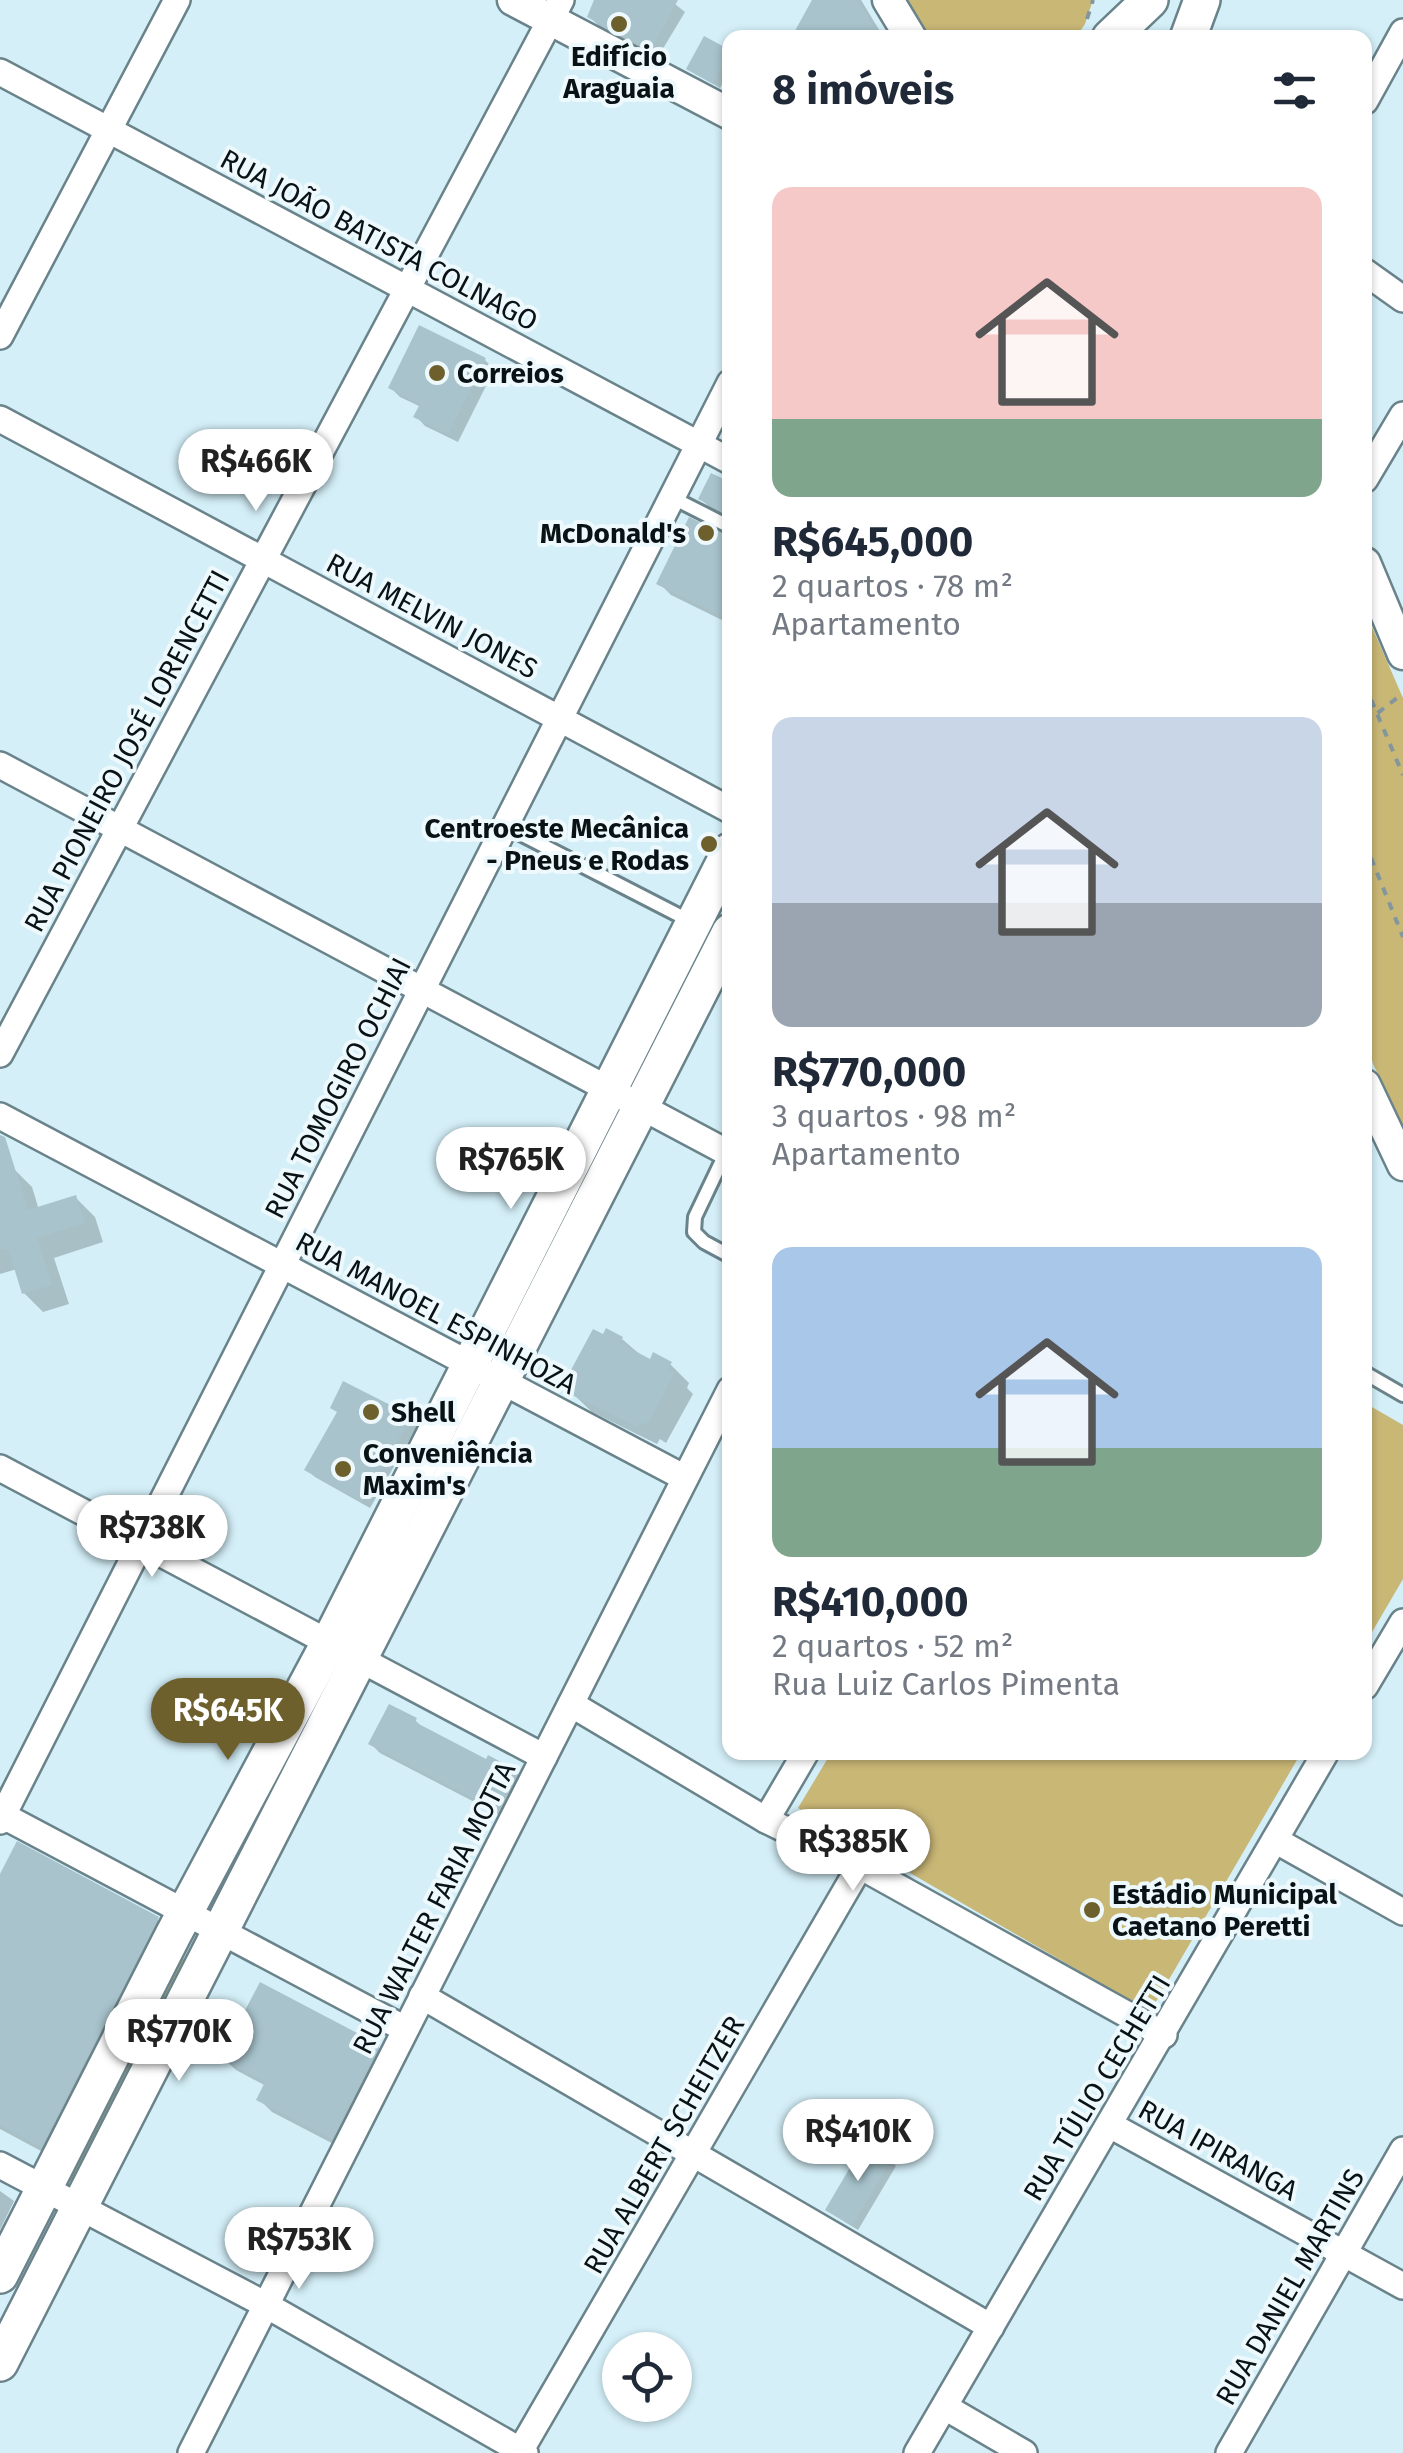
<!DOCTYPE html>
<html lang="pt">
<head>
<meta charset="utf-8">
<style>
  body { margin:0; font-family:"Fira Sans",sans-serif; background:#f6f6f7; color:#1f2937; height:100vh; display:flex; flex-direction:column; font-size:38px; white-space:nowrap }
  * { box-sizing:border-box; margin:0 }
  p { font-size:32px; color:#747a83 }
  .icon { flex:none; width:55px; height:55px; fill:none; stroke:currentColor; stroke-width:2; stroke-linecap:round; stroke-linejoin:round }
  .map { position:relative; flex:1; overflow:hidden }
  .panel { position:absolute; left:722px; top:30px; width:650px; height:1730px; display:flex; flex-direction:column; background:#fff; border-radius:20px; box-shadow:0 2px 8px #0004 }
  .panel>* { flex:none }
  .tools { position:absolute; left:602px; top:2332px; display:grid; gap:20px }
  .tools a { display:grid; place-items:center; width:90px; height:90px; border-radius:50%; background:#fff; box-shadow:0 2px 8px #0004; font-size:50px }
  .price { position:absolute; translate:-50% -85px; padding:0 22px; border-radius:35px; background:#fff; color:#222; font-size:32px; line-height:65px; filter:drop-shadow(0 2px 5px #0008) }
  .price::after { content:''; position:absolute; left:50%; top:60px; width:30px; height:22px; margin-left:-15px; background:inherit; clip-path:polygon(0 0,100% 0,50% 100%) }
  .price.current { background:#6d602d; color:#fff }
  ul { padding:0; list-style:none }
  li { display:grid; align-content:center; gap:20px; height:530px; padding:0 50px }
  li span { display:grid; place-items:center; height:310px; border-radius:20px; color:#555 }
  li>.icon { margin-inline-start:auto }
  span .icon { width:180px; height:180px; fill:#fffc; stroke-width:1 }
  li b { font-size:42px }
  h2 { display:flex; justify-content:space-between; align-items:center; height:120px; padding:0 50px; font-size:42px }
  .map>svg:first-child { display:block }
  .green { fill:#c9b776 }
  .shadow { fill:#0003 }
  .building { fill:#a8c3cc }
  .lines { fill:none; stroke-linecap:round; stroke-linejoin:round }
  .service-casing { stroke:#6a838b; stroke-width:18 }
  .minor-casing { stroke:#6a838b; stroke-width:30 }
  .tertiary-casing { stroke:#6a838b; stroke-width:35 }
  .secondary-casing { stroke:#6a838b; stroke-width:40 }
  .path { stroke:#82969c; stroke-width:4; stroke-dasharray:8 8; stroke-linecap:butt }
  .service { stroke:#fff; stroke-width:12 }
  .minor { stroke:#fff; stroke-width:25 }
  .tertiary { stroke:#fff; stroke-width:30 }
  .secondary { stroke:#fff; stroke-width:35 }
  .poi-dot { fill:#6d602d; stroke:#eef9fd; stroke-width:4 }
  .labels { text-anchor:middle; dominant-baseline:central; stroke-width:8; stroke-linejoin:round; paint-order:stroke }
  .poi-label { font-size:28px; font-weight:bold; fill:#091316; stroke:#eef9fd; text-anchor:start }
  .street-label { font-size:28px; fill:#091316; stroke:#eef9fd }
</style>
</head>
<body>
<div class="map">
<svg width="1403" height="2453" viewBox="0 0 1403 2453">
  <rect width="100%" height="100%" fill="#d4eff8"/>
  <!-- green -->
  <g class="green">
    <polygon points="907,0 1093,0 1085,24 1076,37 930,38"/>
    <polygon points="1365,611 1403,698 1403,1126 1373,1064 1365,1035"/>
    <polygon points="1365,1403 1403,1425 1403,1579 1365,1644"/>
    <polygon points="831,1753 831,1752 1301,1753 1150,2012 798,1808"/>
    <polygon points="176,1956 190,1962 78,2185 66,2178"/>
  </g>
  <!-- shadow -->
  <g class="shadow">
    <polygon points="598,0 670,0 685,12 658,57 599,26 590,17"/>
    <polygon points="815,0 861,0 884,38 794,38"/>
    <polygon points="705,39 730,53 730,70 720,88 689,69"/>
    <polygon points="485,360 494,370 458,442 425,426 416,416 421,407 400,397 391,388"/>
    <polygon points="730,485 730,520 713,511 701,499"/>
    <polygon points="730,539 730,624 671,595 659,583"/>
    <polygon points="13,1168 32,1187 39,1210 76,1198 95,1217 103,1242 54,1258 69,1304 43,1312 24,1293 17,1269 0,1274 0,1172"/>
    <polygon points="622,1339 650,1363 670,1364 689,1383 687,1388 693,1394 666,1443 660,1439 657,1444 592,1412 573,1394 576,1389 568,1381"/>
    <polygon points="410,1418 418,1425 370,1508 315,1477 307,1470"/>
    <polygon points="415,1720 426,1731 487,1763 489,1759 517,1773 526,1782 507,1819 380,1753 371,1744"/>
    <polygon points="0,1879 157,1919 170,1931 54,2158 0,2129"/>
    <polygon points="378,2047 391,2060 345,2150 272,2112 259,2099 266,2086 236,2070 223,2058"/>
    <polygon points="890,2160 896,2166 858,2230 834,2215"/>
    <polygon points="0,2191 14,2201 0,2230"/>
  </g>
  <!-- building -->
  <g class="building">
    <polygon points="594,0 678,0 652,48 647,49 587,17"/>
    <polygon points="812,0 858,0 881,38 791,38"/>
    <polygon points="704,36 730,50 713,84 686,69"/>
    <polygon points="419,325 486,358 448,434 413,417 420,404 388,388"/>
    <polygon points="711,473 730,482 730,516 698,499"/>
    <polygon points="689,517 730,537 730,620 656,584"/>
    <polygon points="0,1135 5,1137 28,1210 76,1195 85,1223 37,1238 52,1285 22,1294 8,1248 0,1250"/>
    <polygon points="606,1328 623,1337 620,1343 650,1359 653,1352 672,1362 668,1369 675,1373 647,1425 640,1422 637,1427 570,1394 574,1387 565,1381 593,1329 603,1334"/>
    <polygon points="343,1381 412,1416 362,1502 304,1470 337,1412 330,1408"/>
    <polygon points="389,1704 417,1718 415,1722 486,1759 488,1755 518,1771 497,1811 368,1744"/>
    <polygon points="17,1841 159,1917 41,2147 0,2125 0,1874"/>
    <polygon points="260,1982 380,2045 332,2139 256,2100 265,2082 220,2058"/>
    <polygon points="865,2142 892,2158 852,2226 825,2210"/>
  </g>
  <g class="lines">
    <defs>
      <g id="service">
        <polyline points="673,498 730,527"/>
        <polyline points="505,826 690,921"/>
        <polyline points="726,1152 695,1217 694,1232 704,1242 730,1256"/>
        <polyline points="1365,1373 1403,1395"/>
      </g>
      <g id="minor">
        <polyline points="0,72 730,461"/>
        <polyline points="1365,101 1403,32"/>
        <polyline points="1365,272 1403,299"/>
        <polyline points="0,336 177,0"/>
        <polyline points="0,419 730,810"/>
        <polyline points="1365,479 1403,415"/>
        <polyline points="0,765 730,1154"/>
        <polyline points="0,1054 561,0"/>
        <polyline points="0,1116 685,1478"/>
        <polyline points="0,1468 544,1757"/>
        <polyline points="1365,1686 1403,1622"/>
        <polyline points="571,1704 766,1820 860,1866 1164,2035"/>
        <polyline points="0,1814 405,2029"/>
        <polyline points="766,1820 806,1752"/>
        <polyline points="0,1821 730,383"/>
        <polyline points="1275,1840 1403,1912"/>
        <polyline points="422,1996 991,2327"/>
        <polyline points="1110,2125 1403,2286"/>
        <polyline points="0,2165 266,2305 525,2453"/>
        <polyline points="945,2407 1024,2453"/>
        <polyline points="191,2453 730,1390"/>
        <polyline points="519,2453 860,1866"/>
        <polyline points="917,2453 1326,1752"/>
        <polyline points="1229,2453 1403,2150"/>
      </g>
      <g id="tertiary">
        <polyline points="513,0 730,114"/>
        <polyline points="888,0 911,38"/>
        <polyline points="1365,563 1403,654"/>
        <polyline points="1365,1085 1403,1165"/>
      </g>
      <g id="secondary">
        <polyline points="1110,38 1150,0"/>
        <polyline points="1188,38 1202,0"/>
        <polyline points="0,2275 173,1935 329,1643 730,851"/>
        <polyline points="0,2363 730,932"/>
      </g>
    </defs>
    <!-- service casing -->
    <use href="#service" class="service-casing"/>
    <!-- minor casing -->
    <use href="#minor" class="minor-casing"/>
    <!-- tertiary casing -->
    <use href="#tertiary" class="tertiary-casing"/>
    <!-- secondary casing -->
    <use href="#secondary" class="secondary-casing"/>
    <!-- path -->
    <g class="path">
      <polyline points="1087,19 1093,0"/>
      <polyline points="1076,38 1083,28"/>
      <polyline points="1365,685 1403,775"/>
      <polyline points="1365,723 1402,694"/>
      <polyline points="1365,843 1403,937"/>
    </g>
    <!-- service -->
    <use href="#service" class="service"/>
    <!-- minor -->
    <use href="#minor" class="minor"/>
    <!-- tertiary -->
    <use href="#tertiary" class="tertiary"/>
    <!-- secondary -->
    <use href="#secondary" class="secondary"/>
  </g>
  <!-- markers -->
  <g class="poi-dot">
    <circle cx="619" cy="24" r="10"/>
    <circle cx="437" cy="373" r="10"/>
    <circle cx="706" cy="533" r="10"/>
    <circle cx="709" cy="844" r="10"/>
    <circle cx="371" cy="1412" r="10"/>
    <circle cx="343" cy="1469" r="10"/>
    <circle cx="1092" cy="1910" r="10"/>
  </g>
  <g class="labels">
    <!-- poi labels -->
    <g class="poi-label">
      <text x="619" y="56" text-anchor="middle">Edifício<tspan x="619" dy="32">Araguaia</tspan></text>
      <text x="457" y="373">Correios</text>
      <text x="686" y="533" text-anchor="end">McDonald's</text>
      <text x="689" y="828" text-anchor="end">Centroeste Mecânica<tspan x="689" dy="32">- Pneus e Rodas</tspan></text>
      <text x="391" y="1412">Shell</text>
      <text x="363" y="1453">Conveniência<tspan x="363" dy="32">Maxim's</tspan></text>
      <text x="1112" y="1894">Estádio Municipal<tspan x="1112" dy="32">Caetano Peretti</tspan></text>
    </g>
    <!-- street labels -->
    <g class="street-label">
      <text transform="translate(379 240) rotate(28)">RUA JOÃO BATISTA COLNAGO</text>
      <text transform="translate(432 616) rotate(28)">RUA MELVIN JONES</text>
      <text transform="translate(127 751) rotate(-62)">RUA PIONEIRO JOSÉ LORENCETTI</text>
      <text transform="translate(338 1088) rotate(-63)">RUA TOMOGIRO OCHIAI</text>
      <text transform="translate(436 1313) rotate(28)">RUA MANOEL ESPINHOZA</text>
      <text transform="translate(434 1908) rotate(-63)">RUA WALTER FARIA MOTTA</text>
      <text transform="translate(1097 2088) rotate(-59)">RUA TÚLIO CECHETTI</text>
      <text transform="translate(664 2145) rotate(-60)">RUA ALBERT SCHEITZER</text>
      <text transform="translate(1218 2150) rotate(29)">RUA IPIRANGA</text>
      <text transform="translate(1290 2287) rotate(-60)">RUA DANIEL MARTINS</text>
    </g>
  </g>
</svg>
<div class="tools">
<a><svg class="icon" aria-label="locate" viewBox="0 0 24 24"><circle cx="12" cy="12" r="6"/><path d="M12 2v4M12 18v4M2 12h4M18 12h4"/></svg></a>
</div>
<b class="price" style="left:256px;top:514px">R$466K</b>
<b class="price" style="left:511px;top:1212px">R$765K</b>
<b class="price" style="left:152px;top:1580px">R$738K</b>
<b class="price current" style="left:228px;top:1763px">R$645K</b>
<b class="price" style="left:853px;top:1894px">R$385K</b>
<b class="price" style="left:179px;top:2084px">R$770K</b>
<b class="price" style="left:858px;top:2184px">R$410K</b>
<b class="price" style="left:299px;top:2292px">R$753K</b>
<section class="panel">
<h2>8 imóveis<svg class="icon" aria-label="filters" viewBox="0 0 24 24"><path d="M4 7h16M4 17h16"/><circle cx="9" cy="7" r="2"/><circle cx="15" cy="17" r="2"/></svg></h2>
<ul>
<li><span style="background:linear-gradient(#f6c9c9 75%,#7fa58c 0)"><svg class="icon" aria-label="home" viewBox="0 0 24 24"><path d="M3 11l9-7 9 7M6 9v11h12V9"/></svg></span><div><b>R$645,000</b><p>2 quartos · 78 m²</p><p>Apartamento</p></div></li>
<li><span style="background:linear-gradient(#c9d6e8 60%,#9aa5b1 0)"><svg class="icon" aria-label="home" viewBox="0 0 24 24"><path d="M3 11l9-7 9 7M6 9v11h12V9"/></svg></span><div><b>R$770,000</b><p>3 quartos · 98 m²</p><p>Apartamento</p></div></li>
<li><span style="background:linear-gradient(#a9c7e8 65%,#7fa58c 0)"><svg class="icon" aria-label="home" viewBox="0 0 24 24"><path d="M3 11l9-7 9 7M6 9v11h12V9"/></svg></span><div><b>R$410,000</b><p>2 quartos · 52 m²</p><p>Rua Luiz Carlos Pimenta</p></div></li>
</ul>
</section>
</div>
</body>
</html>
